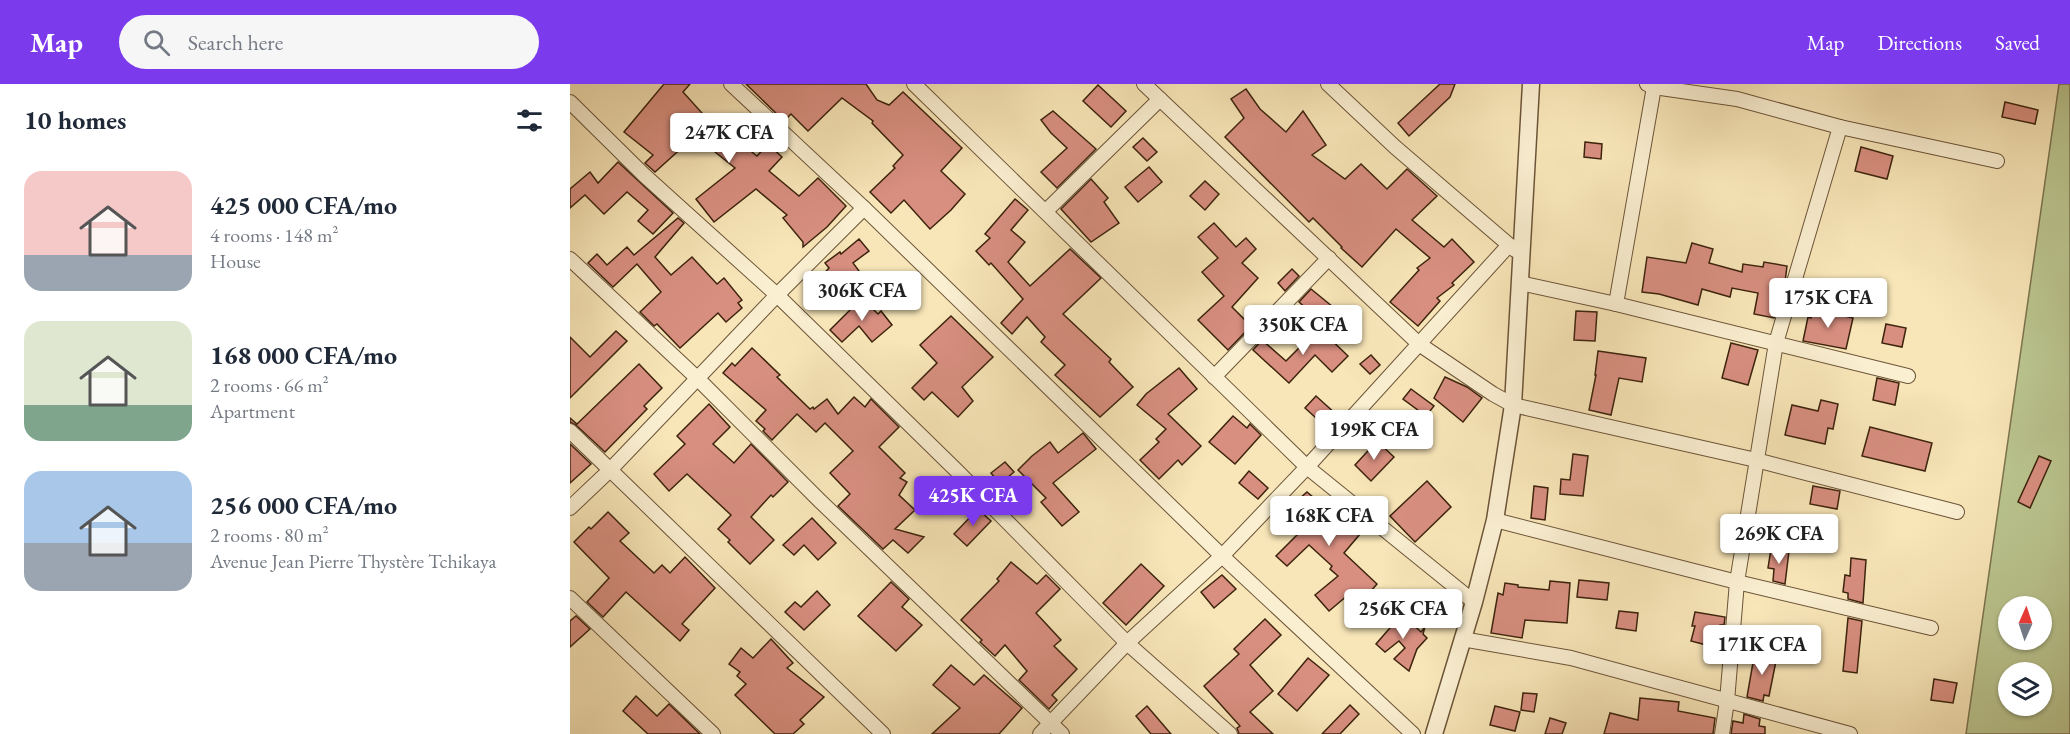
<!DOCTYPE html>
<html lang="en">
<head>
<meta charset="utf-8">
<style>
  body { margin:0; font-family:"EB Garamond",serif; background:#f6f6f7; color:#1f2937; height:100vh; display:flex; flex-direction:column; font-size:22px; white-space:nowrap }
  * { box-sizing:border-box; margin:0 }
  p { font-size:20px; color:#747a83 }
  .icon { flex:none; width:33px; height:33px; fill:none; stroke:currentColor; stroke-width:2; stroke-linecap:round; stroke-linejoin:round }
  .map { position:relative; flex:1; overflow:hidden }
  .drawer { display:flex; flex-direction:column; background:#fff; width:570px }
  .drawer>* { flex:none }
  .needle { width:39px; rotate:3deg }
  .tools { position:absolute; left:1428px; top:512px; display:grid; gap:12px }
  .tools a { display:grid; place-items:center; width:54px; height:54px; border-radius:50%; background:#fff; box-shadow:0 2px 4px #0004; font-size:30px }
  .price { position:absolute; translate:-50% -51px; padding:0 14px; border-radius:6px; background:#fff; color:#222; font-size:20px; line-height:39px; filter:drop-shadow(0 2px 3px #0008) }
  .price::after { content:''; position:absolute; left:50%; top:36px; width:18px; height:14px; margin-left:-9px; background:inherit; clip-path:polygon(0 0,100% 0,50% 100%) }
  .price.active { background:#7c3aed; color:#fff }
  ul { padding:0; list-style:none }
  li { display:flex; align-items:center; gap:18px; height:150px; padding:0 24px }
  li span { display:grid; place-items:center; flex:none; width:168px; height:120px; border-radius:18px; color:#555 }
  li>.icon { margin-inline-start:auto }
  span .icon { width:72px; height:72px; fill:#fffc; stroke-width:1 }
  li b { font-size:26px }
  h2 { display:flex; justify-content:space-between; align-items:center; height:72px; padding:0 24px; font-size:26px }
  header { display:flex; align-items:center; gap:36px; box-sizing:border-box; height:84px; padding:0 30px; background:#7c3aed; color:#fff }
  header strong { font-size:28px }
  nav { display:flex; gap:33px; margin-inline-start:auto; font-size:21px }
  .search { width:420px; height:54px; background:#f6f6f7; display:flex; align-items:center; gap:15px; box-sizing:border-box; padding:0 21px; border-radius:33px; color:#747a83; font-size:22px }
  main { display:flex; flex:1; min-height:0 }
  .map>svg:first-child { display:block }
  .green { fill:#bbc690; stroke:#7c744e; stroke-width:1.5; fill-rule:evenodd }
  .building { fill:#d88f80; stroke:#3d230d; stroke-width:1.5 }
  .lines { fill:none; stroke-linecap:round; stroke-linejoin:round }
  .minor-casing { stroke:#6c5438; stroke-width:16 }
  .tertiary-casing { stroke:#6c5438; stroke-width:19 }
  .minor { stroke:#faefd1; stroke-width:14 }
  .tertiary { stroke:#faefd1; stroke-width:16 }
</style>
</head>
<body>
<header>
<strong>Map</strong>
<div class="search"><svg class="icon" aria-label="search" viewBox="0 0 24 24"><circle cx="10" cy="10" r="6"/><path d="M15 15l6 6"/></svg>Search here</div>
<nav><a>Map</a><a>Directions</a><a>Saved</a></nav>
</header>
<main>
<section class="drawer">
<h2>10 homes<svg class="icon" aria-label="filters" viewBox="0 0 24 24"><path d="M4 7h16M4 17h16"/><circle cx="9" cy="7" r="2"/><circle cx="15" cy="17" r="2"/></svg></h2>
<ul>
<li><span style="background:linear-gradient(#f6c9c9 70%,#9aa5b1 0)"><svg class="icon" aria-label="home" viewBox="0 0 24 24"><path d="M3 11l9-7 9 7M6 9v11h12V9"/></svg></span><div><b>425 000 CFA/mo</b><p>4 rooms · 148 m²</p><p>House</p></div></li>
<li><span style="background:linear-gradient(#dfe7d0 70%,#7fa58c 0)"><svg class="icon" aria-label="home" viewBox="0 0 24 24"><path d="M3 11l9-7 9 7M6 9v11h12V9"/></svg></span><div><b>168 000 CFA/mo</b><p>2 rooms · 66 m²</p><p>Apartment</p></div></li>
<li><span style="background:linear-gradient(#a9c7e8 60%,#9aa5b1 0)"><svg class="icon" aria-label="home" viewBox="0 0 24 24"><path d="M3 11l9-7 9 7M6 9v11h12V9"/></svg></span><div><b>256 000 CFA/mo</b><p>2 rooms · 80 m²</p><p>Avenue Jean Pierre Thystère Tchikaya</p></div></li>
</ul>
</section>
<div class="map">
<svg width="1500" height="650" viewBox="0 0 1500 650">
  <rect width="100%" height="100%" fill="#f8e6b8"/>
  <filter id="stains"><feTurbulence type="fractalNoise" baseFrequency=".00333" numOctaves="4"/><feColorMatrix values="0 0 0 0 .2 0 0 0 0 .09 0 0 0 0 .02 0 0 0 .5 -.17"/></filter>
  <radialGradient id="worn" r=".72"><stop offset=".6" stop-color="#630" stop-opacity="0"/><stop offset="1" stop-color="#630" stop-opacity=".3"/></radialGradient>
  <!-- green -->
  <path class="green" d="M1489 0H1500V650H1396ZM1438 522H1472V555H1438ZM1438 588H1472V621H1438Z"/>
  <!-- building -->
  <g class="building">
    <polygon points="94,0 120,0 113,8 140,38 142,36 187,72 198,60 212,73 199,87 229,112 248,94 276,122 257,143 233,163 233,158 213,134 217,131 186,105 144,138 126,115 165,84 125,52 85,88 75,79 83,71 54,48"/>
    <polygon points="176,0 296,0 307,16 319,21 333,8 392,64 371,87 395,110 381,126 360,145 334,116 321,129 300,108 325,84 323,82 333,71 302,39 303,37 272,14 238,47 221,30 214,37"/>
    <polygon points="870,0 885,0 880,13 839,52 828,39"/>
    <polygon points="528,1 556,27 541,43 513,17"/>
    <polygon points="676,5 690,25 716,48 733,27 756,61 742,71 775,95 791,80 817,105 837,85 867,112 842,136 874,163 882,155 904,178 882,199 884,201 867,214 870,217 848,242 820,218 849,186 847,184 860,174 826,145 792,183 771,164 772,163 743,134 739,138 655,53 674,34 661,15"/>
    <polygon points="1435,18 1468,26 1465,40 1432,33"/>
    <polygon points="483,27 526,65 487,104 471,88 497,64 481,49 471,36"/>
    <polygon points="573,54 587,68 577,77 563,63"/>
    <polygon points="1015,58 1032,60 1031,75 1014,73"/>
    <polygon points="1291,63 1323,72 1317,95 1285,87"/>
    <polygon points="48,78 103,129 83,150 68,137 78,126 57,108 34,130 15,111 0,124 0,105 20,88 28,99"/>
    <polygon points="579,83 592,98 568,118 555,103"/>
    <polygon points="521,95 538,114 534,118 549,139 521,158 491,125"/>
    <polygon points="635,97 649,110 635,126 620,112"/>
    <polygon points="445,115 458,126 441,146 455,158 438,178 460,202 500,165 531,194 493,230 541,275 539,278 563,303 530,333 485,291 495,281 471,258 475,253 457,233 442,250 431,239 453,215 421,179 419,181 406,167 420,154 415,150"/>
    <polygon points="108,134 114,139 85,173 101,191 122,173 147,200 154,194 172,216 168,219 172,224 156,238 148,229 110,264 87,240 84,242 70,228 91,208 67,180 43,203 18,179 27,170 37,181 57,163 64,171"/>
    <polygon points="644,139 666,163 676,154 686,165 672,179 688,194 662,223 681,242 658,266 628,236 654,212 632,188 648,174 628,153"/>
    <polygon points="289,155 299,167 283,179 295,195 282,204 275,194 260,209 247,197 259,184 255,179 270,168 271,170"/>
    <polygon points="1122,159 1143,165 1139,179 1172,188 1173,180 1193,183 1194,178 1217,182 1215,198 1204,234 1184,230 1188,209 1162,204 1160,213 1132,205 1128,221 1089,210 1072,208 1077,173 1116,179"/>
    <polygon points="722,185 729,192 715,207 708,199"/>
    <polygon points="338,193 346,207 328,218 320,204"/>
    <polygon points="741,205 763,223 760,226 771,239 761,247 729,218"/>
    <polygon points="292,214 308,230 311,227 322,241 302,258 289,242 272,258 260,246"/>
    <polygon points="1243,224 1283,234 1276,265 1233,257 1238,233 1241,234"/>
    <polygon points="1006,227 1027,228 1025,257 1004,256"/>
    <polygon points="381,232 423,273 392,303 403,317 388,333 362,308 354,316 342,304 367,279 350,261"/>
    <polygon points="1316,240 1336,244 1332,263 1312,259"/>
    <polygon points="749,244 778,272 762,288 745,271 719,299 683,266 692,256 716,277"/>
    <polygon points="46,247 57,257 0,314 0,253 20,273"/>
    <polygon points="1161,259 1188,266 1178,301 1152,294"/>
    <polygon points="182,264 210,291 207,293 240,325 243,323 244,325 257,315 268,330 284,313 295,323 301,315 329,343 309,363 335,389 330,394 337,398 329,411 345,426 325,445 354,453 338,469 323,456 313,465 268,422 280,410 260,389 283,367 255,339 246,348 227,330 202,356 193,347 195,345 186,337 196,326 153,289 162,279 165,282"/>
    <polygon points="1028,267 1076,274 1072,298 1049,294 1041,331 1019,326 1026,291 1025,291"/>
    <polygon points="801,271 810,281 800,290 790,280"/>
    <polygon points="69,280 92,304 74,322 77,325 35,368 6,341 0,338 0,334 7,340"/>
    <polygon points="609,284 627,305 598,330 631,362 612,381 608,376 589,395 570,376 589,358 586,355 596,345 567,321 576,310"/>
    <polygon points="875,293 897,303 912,314 893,338 864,314"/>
    <polygon points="1307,294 1329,299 1325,321 1303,316"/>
    <polygon points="841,305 864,322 856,332 833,315"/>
    <polygon points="746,312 767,331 756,343 735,324"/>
    <polygon points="1251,316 1268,320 1263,345 1258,344 1255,360 1215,351 1222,321 1248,327"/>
    <polygon points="139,320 160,343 143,360 164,379 181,360 218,398 203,413 201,411 181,433 204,456 180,480 158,458 160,456 148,445 161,431 117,390 99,407 84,390 115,360 107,352"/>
    <polygon points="663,332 677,344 680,340 691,351 665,380 639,358"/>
    <polygon points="1300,343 1362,359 1355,387 1292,372"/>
    <polygon points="513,349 526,365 483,399 509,428 492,442 471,418 476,414 448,386 462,372 480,358 488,369"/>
    <polygon points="807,357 824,373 801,397 785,381"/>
    <polygon points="0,360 21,380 0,399"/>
    <polygon points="1003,370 1018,372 1013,412 990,410 991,395 1000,396"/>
    <polygon points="1469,372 1481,377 1460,424 1448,418"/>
    <polygon points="435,378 444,388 430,400 421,389"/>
    <polygon points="679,387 698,404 688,415 669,399"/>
    <polygon points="857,397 881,423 845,458 820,432"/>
    <polygon points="964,402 978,404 975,436 961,434"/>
    <polygon points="1243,402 1270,407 1267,425 1240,420"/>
    <polygon points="737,408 756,424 767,419 796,443 774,469 807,500 794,515 784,506 759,527 745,511 768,492 760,485 762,482 739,461 717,482 706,472 727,451 720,442 731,432 720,423"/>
    <polygon points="408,425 421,437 397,462 384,450"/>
    <polygon points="38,428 59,449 50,457 84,489 92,481 100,489 115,473 145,504 112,540 119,546 110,557 56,508 33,533 17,518 39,494 4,458 19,443 21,445"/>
    <polygon points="242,434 266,459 248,476 234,461 224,471 213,461"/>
    <polygon points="1201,465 1219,467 1215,500 1203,497 1204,485 1198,484"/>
    <polygon points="1281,474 1296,476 1293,519 1278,515 1278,509 1273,508 1275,491 1280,492"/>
    <polygon points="441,478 467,500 476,491 490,505 466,529 491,556 484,562 507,585 482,611 487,616 479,625 449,596 457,587 435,561 425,572 410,558 412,556 391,536 429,497 427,495"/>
    <polygon points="571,480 594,502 556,541 533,519"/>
    <polygon points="652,491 666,505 644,524 631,508"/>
    <polygon points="1009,496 1039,499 1037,516 1007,513"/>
    <polygon points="980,497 1000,499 997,539 955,536 952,554 921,549 928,509 933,511 935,499 948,501 948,503 979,506"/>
    <polygon points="321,498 339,515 332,523 352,541 326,567 288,532"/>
    <polygon points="247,507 260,521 234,546 215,528 225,518 231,523"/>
    <polygon points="1049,527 1068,529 1066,547 1046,544"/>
    <polygon points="1125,528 1155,533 1154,541 1150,541 1144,563 1121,557 1125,542 1122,542"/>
    <polygon points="832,530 851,548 855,543 853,550 857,554 847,565 839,587 824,575 835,564 829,557 815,568 806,560"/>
    <polygon points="6,532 20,545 0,563 0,537"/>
    <polygon points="1278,534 1292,537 1287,589 1273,587"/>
    <polygon points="695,535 711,551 680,581 703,607 680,628 703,650 669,650 667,644 670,642 634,602 669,570 664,565"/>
    <polygon points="201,555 223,579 217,584 254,613 230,636 234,640 223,650 205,650 165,611 176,600 167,592 170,588 159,580 171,564 183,574"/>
    <polygon points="1185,567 1207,572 1199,612 1194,611 1193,617 1177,613"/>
    <polygon points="738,574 759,591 727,627 708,610"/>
    <polygon points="381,581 404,601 414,591 452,624 429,650 362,650 390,624 363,601"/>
    <polygon points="1364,595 1387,599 1383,619 1361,616"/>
    <polygon points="953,609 967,610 964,628 951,626"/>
    <polygon points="66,612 87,632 99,620 130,650 78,650 53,627"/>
    <polygon points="1070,614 1109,618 1108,627 1145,634 1143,650 1034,650 1040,629 1068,636"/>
    <polygon points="780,621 789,630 770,650 752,650"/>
    <polygon points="577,622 601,650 581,650 566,632"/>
    <polygon points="925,622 950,628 945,647 920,641"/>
    <polygon points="1174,630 1190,635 1189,642 1195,643 1195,650 1161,650 1163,637 1173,639"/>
    <polygon points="980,634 996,639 992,650 975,650"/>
  </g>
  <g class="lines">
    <defs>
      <g id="minor">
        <polyline points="161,0 294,124 652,472 843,650"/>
        <polyline points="344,0 737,383 904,518"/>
        <polyline points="574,0 849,260 923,310 943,321 1186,376 1387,428"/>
        <polyline points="758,0 825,63 945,166"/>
        <polyline points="1077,0 1084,3 1167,15 1270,43 1427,77"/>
        <polyline points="0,18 74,91 207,211 387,387 557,559 660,650"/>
        <polyline points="476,127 590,15"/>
        <polyline points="0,175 127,294 249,416 492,650"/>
        <polyline points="950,199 1046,220 1338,292"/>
        <polyline points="1046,220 1084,3"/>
        <polyline points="644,293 759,174"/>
        <polyline points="0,347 313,650"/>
        <polyline points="0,424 40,386 207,211 294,124"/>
        <polyline points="925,436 1167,498 1361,544"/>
        <polyline points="0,514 143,650"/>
        <polyline points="892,555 1001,574 1280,650"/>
        <polyline points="470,650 557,559 652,472 737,383 939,161"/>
        <polyline points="1152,650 1157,617 1167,498 1206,259 1270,43"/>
      </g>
      <polyline id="tertiary" points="864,650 904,518 925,436 943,321 961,0"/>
    </defs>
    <!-- minor casing -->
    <use href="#minor" class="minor-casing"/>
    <!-- tertiary casing -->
    <use href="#tertiary" class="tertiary-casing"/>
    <!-- minor -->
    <use href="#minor" class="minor"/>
    <!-- tertiary -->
    <use href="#tertiary" class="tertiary"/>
  </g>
  <rect width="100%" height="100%" filter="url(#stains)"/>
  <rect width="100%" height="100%" fill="url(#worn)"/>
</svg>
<div class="tools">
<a><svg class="needle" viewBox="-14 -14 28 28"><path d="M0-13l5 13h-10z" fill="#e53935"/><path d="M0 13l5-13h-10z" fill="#747a83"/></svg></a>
<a><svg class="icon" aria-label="layers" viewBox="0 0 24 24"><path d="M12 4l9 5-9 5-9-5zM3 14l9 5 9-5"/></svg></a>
</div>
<b class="price" style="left:159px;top:80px">247K CFA</b>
<b class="price" style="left:292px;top:238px">306K CFA</b>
<b class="price" style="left:1258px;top:245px">175K CFA</b>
<b class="price" style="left:733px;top:272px">350K CFA</b>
<b class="price" style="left:804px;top:377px">199K CFA</b>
<b class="price active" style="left:403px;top:443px">425K CFA</b>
<b class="price" style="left:759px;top:463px">168K CFA</b>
<b class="price" style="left:1209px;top:481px">269K CFA</b>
<b class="price" style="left:833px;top:556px">256K CFA</b>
<b class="price" style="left:1192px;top:592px">171K CFA</b>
</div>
</main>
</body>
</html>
